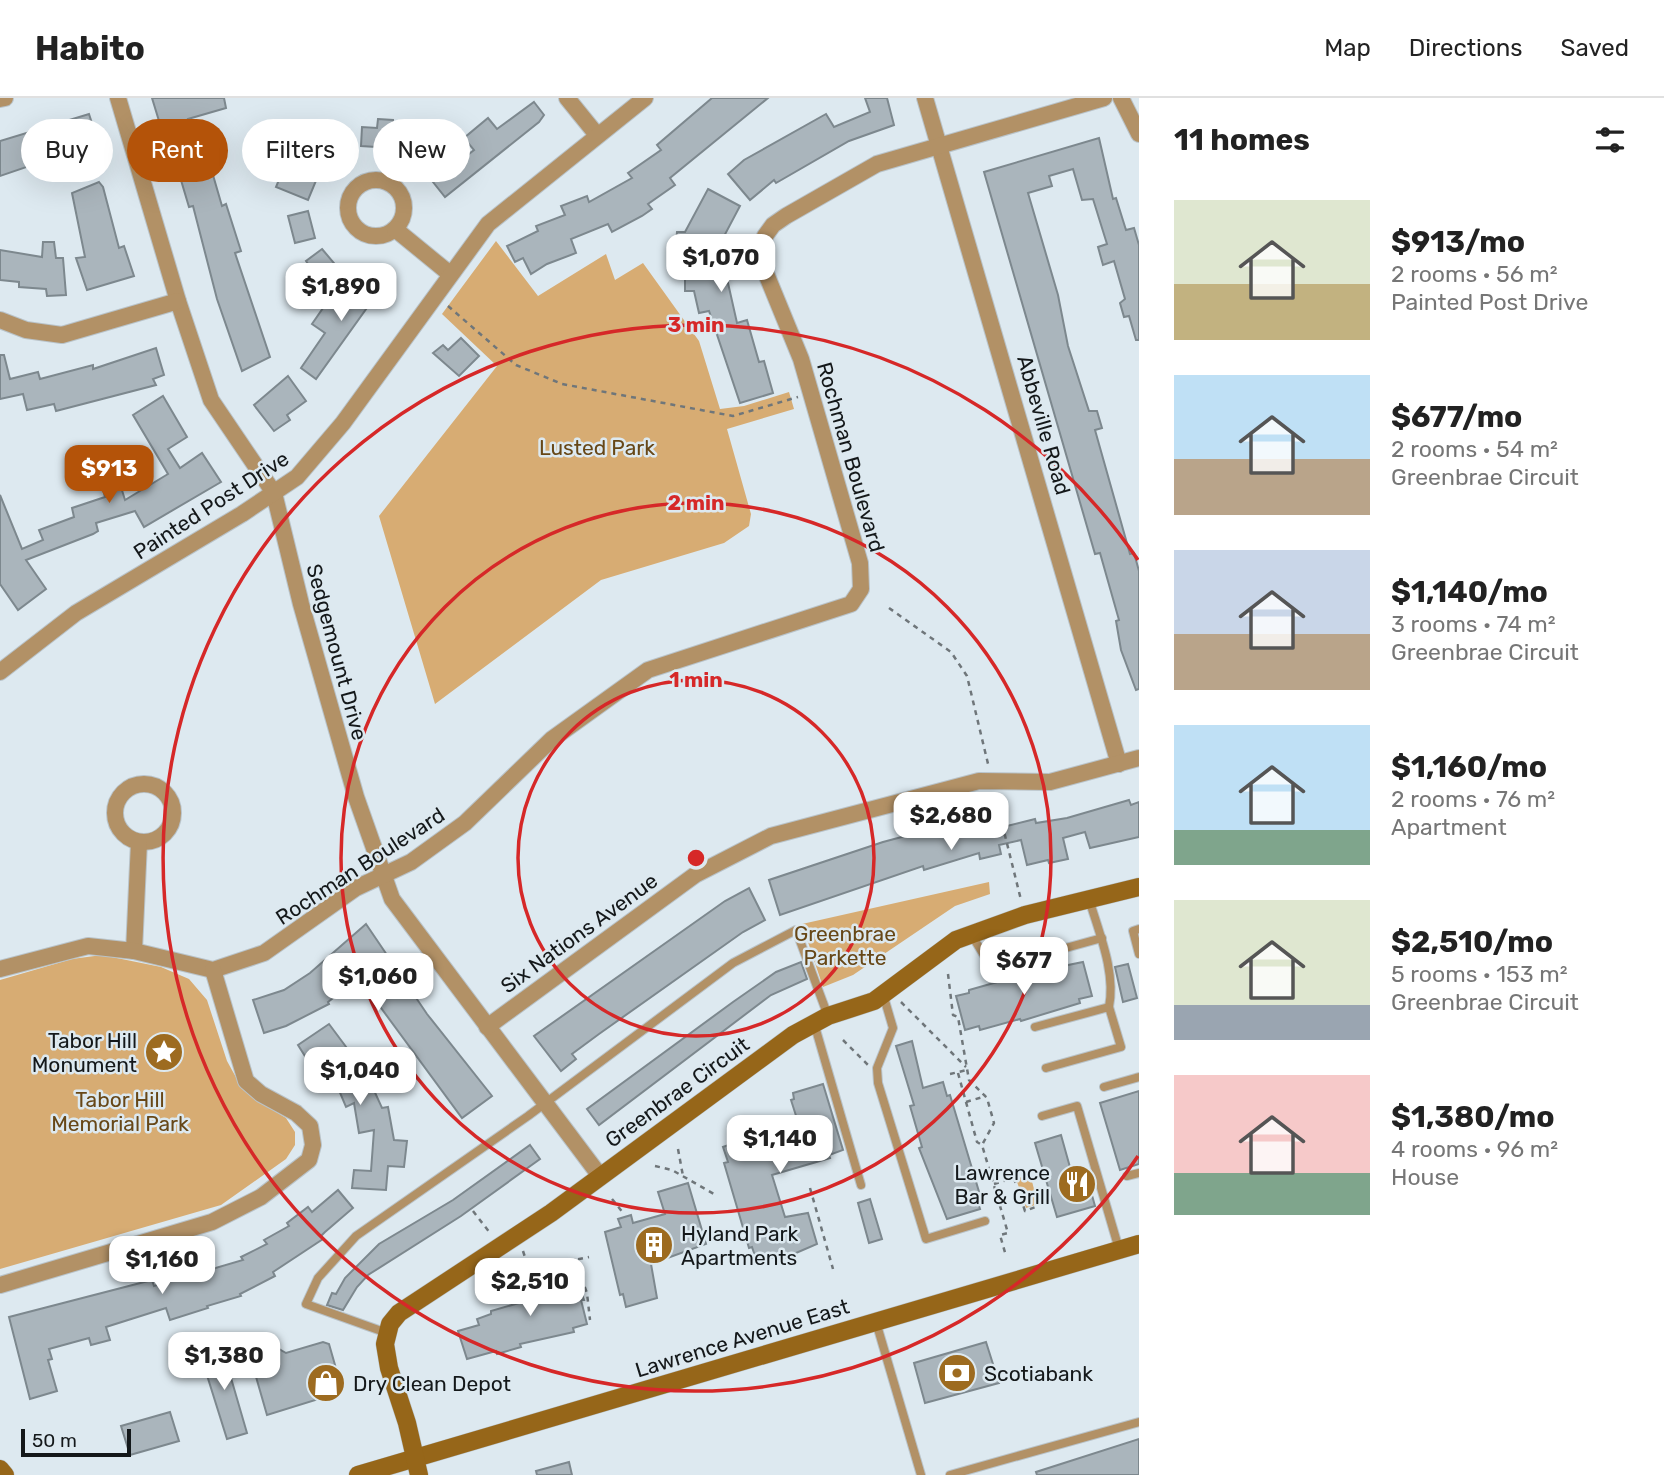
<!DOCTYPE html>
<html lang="en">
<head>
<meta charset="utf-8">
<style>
  body { margin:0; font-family:Rubik,sans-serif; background:#f2f2f2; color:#222; height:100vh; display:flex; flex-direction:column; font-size:26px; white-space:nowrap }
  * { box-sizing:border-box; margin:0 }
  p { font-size:23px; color:#767676 }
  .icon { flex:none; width:38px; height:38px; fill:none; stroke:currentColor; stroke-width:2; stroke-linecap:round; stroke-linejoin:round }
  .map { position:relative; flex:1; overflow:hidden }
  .side { display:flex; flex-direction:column; background:#fff; width:525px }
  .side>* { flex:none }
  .top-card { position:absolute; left:21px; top:21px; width:665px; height:63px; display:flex; gap:14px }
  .scale { position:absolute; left:21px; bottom:18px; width:110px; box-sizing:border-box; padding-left:7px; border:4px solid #14181a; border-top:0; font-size:19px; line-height:24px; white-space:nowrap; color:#14181a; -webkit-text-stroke:5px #dde9f0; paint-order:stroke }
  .price { position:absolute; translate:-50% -60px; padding:0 16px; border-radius:14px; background:#fff; color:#222; font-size:23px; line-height:46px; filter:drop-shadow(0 2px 4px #0008) }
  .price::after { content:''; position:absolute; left:50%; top:42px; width:21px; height:16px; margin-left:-10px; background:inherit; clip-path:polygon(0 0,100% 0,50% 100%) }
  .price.selected { background:#b45309; color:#fff }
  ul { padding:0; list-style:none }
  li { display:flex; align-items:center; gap:21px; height:175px; padding:0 35px }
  li span { display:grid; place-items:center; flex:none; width:196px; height:140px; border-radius:0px; color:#555 }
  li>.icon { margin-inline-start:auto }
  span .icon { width:84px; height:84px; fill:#fffc; stroke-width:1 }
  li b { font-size:30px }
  h2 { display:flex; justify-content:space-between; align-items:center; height:84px; padding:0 35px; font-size:30px }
  .tag { padding:0 24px; border-radius:32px; background:#fff; box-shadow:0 7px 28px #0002; font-size:24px; line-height:63px }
  .tag.selected { background:#b45309; color:#fff }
  header { display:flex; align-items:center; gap:42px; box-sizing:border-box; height:98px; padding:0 35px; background:#fff; border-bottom:2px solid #e0e0e0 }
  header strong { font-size:33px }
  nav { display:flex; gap:38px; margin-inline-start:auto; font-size:24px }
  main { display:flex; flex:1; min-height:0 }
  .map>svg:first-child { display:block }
  .green { fill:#d7ac73 }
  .building { fill:#aab5bc; stroke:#7d888e; stroke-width:2 }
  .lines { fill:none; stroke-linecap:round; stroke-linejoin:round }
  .lane-casing { stroke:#b9c3c9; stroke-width:10 }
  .street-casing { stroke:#b9c3c9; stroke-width:18 }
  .secondary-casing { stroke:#b9c3c9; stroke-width:19 }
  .path { stroke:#6f767a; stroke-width:2.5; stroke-dasharray:5 5; stroke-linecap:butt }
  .lane { stroke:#b29166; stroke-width:8 }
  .street { stroke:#b29166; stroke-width:16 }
  .secondary { stroke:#966619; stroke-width:18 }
  .ring { fill:none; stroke:#d62828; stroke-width:3.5 }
  .labels { text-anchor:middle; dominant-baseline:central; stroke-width:5; stroke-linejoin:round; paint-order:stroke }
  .street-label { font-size:21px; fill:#14181a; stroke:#dde9f0 }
  .park-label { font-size:21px; fill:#674717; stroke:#dde9f0 }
  .poi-label { font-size:21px; fill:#14181a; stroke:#dde9f0; text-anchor:start }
  .centre { fill:#d62828; stroke:#dde9f0; stroke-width:3.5 }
  .ring-label { font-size:21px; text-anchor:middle; font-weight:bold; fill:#d62828; stroke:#dde9f0; stroke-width:5; stroke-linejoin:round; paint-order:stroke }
</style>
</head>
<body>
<header>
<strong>Habito</strong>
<nav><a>Map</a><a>Directions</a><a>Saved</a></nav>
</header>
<main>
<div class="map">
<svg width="1139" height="1377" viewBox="0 0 1139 1377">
  <rect width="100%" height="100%" fill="#dde9f0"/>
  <!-- green -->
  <g class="green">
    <polygon points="496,143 538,198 606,156 615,182 643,165 699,243 720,311 744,308 789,294 794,311 727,331 751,416 749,428 724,445 601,482 435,606 379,418 497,268 442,216"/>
    <polygon points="989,784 990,796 955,808 853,877 823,889 802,826"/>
    <polygon points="102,857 161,869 189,881 207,902 227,963 238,983 253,1000 286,1020 295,1034 295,1047 286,1061 221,1107 0,1171 0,882 72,861"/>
    <polygon points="1030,1076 1038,1106 1026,1110 1016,1081"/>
  </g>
  <!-- building -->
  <g class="building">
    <polygon points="152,0 224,0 226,10 188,21 190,28 186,29 194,57 206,53 222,108 226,106 241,153 235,155 270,259 242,273 217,201 193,108 189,109 175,62 179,61 171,34 163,36"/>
    <polygon points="712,0 768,0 670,80 675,87 648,106 652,111 642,118 612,134 608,126 571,141 576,155 547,166 531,176 523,160 515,164 507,148 538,133 536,128 565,117 561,108 587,98 589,104 632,80 628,75 661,52 657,47"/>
    <polygon points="865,0 887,0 894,27 849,43 776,85 774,82 750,102 728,76 744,62 826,16 834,29 870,14"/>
    <polygon points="534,4 544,17 539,24 445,99 433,84 436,82 401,53 418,32 429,41 424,46 452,69 474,52 464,40 488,20 497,31"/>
    <polygon points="89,16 100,50 81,55 79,51 0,78 0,43"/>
    <polygon points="378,21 393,22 392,50 361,48 362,29 377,30"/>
    <polygon points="342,34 353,50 326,67 316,51"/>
    <polygon points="1099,40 1113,101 1116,100 1126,132 1134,130 1139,147 1139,242 1136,242 1129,218 1124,219 1120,205 1125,201 1114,163 1103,167 1098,149 1107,146 1093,101 1082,102 1073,71 1049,78 1052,88 1028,95 1058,197 1068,248 1089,313 1097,313 1102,330 1095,332 1130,456 1134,455 1139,473 1139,591 1136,592 1121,552 1116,523 1119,522 1100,455 1095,456 984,74"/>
    <polygon points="288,60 320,73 308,102 276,89"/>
    <polygon points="99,84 103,89 119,150 124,148 134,178 87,192 76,160 85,159 72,95"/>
    <polygon points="708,91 740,108 722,142 719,187 728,185 737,225 747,222 759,264 764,263 773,295 740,305 709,213 699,215 694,193 685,193 685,145 676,145 677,134 685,134"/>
    <polygon points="308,113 315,140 295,145 288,118"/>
    <polygon points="43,144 54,144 56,160 63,160 66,197 47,198 46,191 19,189 19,184 0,182 0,152 42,159"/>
    <polygon points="322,151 339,171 321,185 306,163"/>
    <polygon points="374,172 387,177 384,186 316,281 301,270 325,235 312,226 330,200 344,210"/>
    <polygon points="461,240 479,258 459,278 433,255 443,247 448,252"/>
    <polygon points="156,250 164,277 153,281 156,287 56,313 54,306 27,312 23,296 0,301 0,257 4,257 10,281 38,274 40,281 93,267 93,271"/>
    <polygon points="288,278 306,303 287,317 290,322 274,333 254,307"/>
    <polygon points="163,298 187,339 168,351 180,370 202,355 221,384 144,429 135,413 96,425 98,433 93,436 26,462 46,491 18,512 0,486 0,397 22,451 43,442 39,432 74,419 72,410 105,399 103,391 121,389 125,402 168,376 133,317"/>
    <polygon points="1129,702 1131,707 1139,704 1139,739 1090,750 1085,734 1063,740 1068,761 1049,765 1048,762 1027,767 1021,742 999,747 1001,756 980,761 979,755 924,772 923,768 780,817 769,782 883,744 939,729 992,721 995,731 1035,721 1036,725 1067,720"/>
    <polygon points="749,790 765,822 743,834 599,936 572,956 576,961 561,973 534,938 725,803"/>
    <polygon points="366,826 427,916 492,998 462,1020 359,880 328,904 329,906 286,928 264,935 253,902 284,892 310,875"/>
    <polygon points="801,864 807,881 771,897 599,1027 587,1011 733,904 776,874"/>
    <polygon points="1083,864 1092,898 1079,901 1080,905 1021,923 1020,921 980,932 979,928 965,932 956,898 969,895 969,892 1029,875"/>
    <polygon points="1128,866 1137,900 1123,904 1115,869"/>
    <polygon points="329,926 367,977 382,1010 388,1009 394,1042 407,1043 404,1069 388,1068 386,1092 352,1090 354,1072 371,1073 374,1032 359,1035 354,1005 346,1009 338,990 344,987 324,957 310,966 298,947"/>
    <polygon points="912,943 923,990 943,984 947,998 950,997 980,1097 976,1098 980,1111 947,1121 919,1050 922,1049 910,1008 914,1007 896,948"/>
    <polygon points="823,986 843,1052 829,1057 830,1060 772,1077 785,1119 808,1115 817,1146 782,1161 781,1157 757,1164 752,1149 749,1150 724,1065 728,1064 723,1049 798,1024 791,1002 794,1001 793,995"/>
    <polygon points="1139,993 1139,1066 1120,1072 1100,1005"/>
    <polygon points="1061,1037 1073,1080 1086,1076 1095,1108 1057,1119 1035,1045"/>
    <polygon points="530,1047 540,1061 461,1118 368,1177 357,1189 343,1212 327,1207 332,1195 336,1196 345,1180 379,1146 453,1102"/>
    <polygon points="688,1085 706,1146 651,1166 657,1200 626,1209 623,1196 620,1197 605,1134 621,1129 618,1121 631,1117 633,1125 665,1116 658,1094"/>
    <polygon points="338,1092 353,1110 325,1134 321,1138 323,1141 273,1174 275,1178 240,1196 241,1198 207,1208 208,1210 170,1222 166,1210 106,1229 110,1242 91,1247 89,1240 49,1251 52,1261 48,1262 57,1293 30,1301 9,1219 152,1182 154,1188 243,1162 241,1159 267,1146 264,1142 289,1128 287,1125 308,1109 312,1114"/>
    <polygon points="870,1101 882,1141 869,1145 858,1105"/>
    <polygon points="570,1165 584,1202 581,1202 587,1226 573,1230 574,1234 520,1246 521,1249 497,1256 496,1253 467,1261 458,1233 479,1227 477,1221 491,1216 491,1213 543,1198 539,1183 541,1180 556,1175 554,1170"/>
    <polygon points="271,1237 274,1248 286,1255 323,1244 329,1246 341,1288 338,1295 267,1317 246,1244"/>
    <polygon points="986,1244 999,1285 925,1305 914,1265"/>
    <polygon points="222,1249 247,1335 227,1341 200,1255"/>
    <polygon points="170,1314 179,1343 130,1357 121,1328"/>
    <polygon points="1139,1341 1139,1377 1037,1377 1036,1374"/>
    <polygon points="569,1364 572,1377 537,1377 536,1373"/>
  </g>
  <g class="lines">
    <defs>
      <g id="lane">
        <path d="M1089 801C1099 835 1116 874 1109 909"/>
        <polyline points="1139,831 1133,833 1139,856"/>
        <polyline points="971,836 988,864 1000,868 1102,840"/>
        <polyline points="883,896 893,930 877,970 878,985 926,1141 985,1123"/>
        <polyline points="814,925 861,1087"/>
        <polyline points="1035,929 1109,909 1121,949 1046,970"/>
        <polyline points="1104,989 1139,979"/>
        <polyline points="1042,1018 1077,1008 1119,1151"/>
        <polyline points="1127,1078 1139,1075"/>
        <polyline points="876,1224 921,1377"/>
        <polyline points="387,1235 306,1206 318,1180 356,1138 528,1018 733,865 796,832 828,918"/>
        <polyline points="950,1377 1139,1324"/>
      </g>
      <g id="street">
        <polyline points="118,0 178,203 211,302 274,395 301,506 356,699 392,801 600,1078"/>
        <polyline points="567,0 597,37"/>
        <polyline points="925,0 1119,666"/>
        <polyline points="1121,0 1139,36"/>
        <polyline points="0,1 5,0"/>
        <circle cx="376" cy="110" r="28"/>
        <polyline points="395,131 450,176"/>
        <polyline points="0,222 26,232 62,237 178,203"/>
        <polyline points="0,574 76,515 242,416 297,379 343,325 488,126 645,0"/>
        <circle cx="144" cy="715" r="29"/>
        <polyline points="134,853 139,744"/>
        <polyline points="0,871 88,848 134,853 213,872 264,855 356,790 411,764 465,725 552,641 648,572 851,506 861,491 860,465 801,261 760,161 765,138 773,127 786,118 877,66 1104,0"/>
        <polyline points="487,929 695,777 771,738 979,683 1050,684 1139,660"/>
        <polyline points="0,1187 212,1124 261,1099 309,1062 313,1047 310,1028 296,1015 261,996 246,983 213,872"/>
      </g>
      <g id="secondary">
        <polyline points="0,1371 5,1377"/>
        <polyline points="358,1377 1139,1146"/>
        <polyline points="419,1377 407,1325 389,1270 385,1246 390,1226 399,1215 551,1115 793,937 828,918 874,903 956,842 1025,817 1139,789"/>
      </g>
    </defs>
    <!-- lane casing -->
    <use href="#lane" class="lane-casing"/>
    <!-- street casing -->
    <use href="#street" class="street-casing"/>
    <!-- secondary casing -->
    <use href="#secondary" class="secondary-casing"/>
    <!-- path -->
    <g class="path">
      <polyline points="448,208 516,267 562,286 733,318 798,299"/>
      <polyline points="889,510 951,554 967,578 989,670"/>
      <polyline points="995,697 1021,802"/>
      <polyline points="948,876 953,917 958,919 969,982 987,1000 994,1025 982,1047 1008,1135 1000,1137 1006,1158"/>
      <polyline points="901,904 966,969"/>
      <polyline points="843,942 868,967"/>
      <polyline points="958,975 977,1044 982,1047"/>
      <polyline points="950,976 967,972"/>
      <polyline points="966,1004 986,998"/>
      <polyline points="678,1051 683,1078"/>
      <polyline points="655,1068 672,1072 714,1096"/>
      <polyline points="1014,1080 1025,1113 1038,1108"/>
      <polyline points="994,1086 1030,1075"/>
      <polyline points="810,1090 833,1171"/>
      <polyline points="612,1101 624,1116"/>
      <polyline points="473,1113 490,1135"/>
      <polyline points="523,1153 536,1193"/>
      <polyline points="574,1161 587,1195 590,1222"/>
      <polyline points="529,1171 589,1159"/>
    </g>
    <!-- lane -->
    <use href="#lane" class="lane"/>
    <!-- street -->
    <use href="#street" class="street"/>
    <!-- secondary -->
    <use href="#secondary" class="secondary"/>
  </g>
  <!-- distance rings -->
  <g class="ring">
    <circle cx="696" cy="760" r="178"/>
    <circle cx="696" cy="760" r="355"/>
    <path d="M1138 1058A533 533 0 1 1 1138 462"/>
  </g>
  <!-- icons -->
  <defs>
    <symbol id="sight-disc" viewBox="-11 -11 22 22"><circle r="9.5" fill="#9d6b20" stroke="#dde9f0"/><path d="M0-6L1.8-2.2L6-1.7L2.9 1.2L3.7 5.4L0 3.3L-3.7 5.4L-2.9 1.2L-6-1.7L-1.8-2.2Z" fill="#fff"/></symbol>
    <symbol id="restaurant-disc" viewBox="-11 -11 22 22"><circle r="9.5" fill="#9d6b20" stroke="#dde9f0"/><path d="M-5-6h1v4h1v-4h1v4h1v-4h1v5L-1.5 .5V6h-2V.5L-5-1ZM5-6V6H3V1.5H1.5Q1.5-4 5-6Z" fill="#fff"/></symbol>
    <symbol id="building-disc" viewBox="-11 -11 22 22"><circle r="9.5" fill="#9d6b20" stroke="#dde9f0"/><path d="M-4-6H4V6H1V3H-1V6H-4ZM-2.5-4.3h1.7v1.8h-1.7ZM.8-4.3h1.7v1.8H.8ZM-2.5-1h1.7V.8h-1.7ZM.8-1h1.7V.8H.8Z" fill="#fff"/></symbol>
    <symbol id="bank-disc" viewBox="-11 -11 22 22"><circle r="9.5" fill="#9d6b20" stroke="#dde9f0"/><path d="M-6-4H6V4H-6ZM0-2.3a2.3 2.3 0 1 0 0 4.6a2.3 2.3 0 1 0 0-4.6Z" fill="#fff"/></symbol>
    <symbol id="shop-disc" viewBox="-11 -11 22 22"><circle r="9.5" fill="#9d6b20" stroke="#dde9f0"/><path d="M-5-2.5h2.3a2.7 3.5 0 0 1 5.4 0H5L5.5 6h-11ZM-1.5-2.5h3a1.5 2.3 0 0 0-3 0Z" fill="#fff"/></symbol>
  </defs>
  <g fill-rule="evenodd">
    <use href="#sight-disc" x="142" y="932" width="44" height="44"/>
    <use href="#restaurant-disc" x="1055" y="1064" width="44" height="44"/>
    <use href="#building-disc" x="632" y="1125" width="44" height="44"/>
    <use href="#bank-disc" x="935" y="1253" width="44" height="44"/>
    <use href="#shop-disc" x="304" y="1263" width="44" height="44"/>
  </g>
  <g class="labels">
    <!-- street labels -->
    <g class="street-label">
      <text transform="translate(1044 327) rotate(74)">Abbeville Road</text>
      <text transform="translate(851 359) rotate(74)">Rochman Boulevard</text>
      <text transform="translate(211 407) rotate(-33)">Painted Post Drive</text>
      <text transform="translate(337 554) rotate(75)">Sedgemount Drive</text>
      <text transform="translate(360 768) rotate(-33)">Rochman Boulevard</text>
      <text transform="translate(579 835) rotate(-36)">Six Nations Avenue</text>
      <text transform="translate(677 994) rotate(-36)">Greenbrae Circuit</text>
      <text transform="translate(742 1240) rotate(-17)">Lawrence Avenue East</text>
    </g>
    <!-- park labels -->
    <g class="park-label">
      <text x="597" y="349">Lusted Park</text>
      <text x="845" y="835">Greenbrae<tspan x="845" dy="24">Parkette</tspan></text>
      <text x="120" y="1001">Tabor Hill<tspan x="120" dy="24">Memorial Park</tspan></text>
    </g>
    <!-- poi labels -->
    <g class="poi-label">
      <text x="137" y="942" text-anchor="end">Tabor Hill<tspan x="137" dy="24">Monument</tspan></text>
      <text x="1050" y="1074" text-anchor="end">Lawrence<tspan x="1050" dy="24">Bar &amp; Grill</tspan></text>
      <text x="681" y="1135">Hyland Park<tspan x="681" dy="24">Apartments</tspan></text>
      <text x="984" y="1275">Scotiabank</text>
      <text x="353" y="1285">Dry Clean Depot</text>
    </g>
  </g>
  <circle cx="696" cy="760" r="10" class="centre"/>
  <g class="ring-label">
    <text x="696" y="234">3 min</text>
    <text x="696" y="412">2 min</text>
    <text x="696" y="589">1 min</text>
  </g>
</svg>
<div class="scale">50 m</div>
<b class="price" style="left:721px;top:196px">$1,070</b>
<b class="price" style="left:341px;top:225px">$1,890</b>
<b class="price selected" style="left:109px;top:407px">$913</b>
<b class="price" style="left:951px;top:754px">$2,680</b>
<b class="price" style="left:1024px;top:899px">$677</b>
<b class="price" style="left:378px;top:915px">$1,060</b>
<b class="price" style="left:360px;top:1009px">$1,040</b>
<b class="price" style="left:780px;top:1077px">$1,140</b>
<b class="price" style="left:162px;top:1198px">$1,160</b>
<b class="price" style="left:530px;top:1220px">$2,510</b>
<b class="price" style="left:224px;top:1294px">$1,380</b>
<div class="top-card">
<a class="tag">Buy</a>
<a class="tag selected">Rent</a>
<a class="tag">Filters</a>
<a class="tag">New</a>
</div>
</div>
<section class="side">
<h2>11 homes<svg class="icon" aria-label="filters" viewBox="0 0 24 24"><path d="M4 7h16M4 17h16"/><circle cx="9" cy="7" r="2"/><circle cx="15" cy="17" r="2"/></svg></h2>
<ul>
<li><span style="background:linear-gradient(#dfe7d0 60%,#c2b280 0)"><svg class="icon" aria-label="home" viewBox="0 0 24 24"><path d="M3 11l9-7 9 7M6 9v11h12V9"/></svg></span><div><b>$913/mo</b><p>2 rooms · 56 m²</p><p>Painted Post Drive</p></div></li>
<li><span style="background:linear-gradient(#bfe0f5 60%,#b9a48a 0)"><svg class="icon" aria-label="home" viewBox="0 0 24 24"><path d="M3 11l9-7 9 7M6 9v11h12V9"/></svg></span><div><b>$677/mo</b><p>2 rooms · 54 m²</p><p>Greenbrae Circuit</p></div></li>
<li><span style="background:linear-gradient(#c9d6e8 60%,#b9a48a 0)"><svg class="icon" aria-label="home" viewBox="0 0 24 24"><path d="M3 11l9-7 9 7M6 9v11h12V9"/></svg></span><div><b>$1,140/mo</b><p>3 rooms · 74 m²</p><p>Greenbrae Circuit</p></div></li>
<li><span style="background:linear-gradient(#bfe0f5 75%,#7fa58c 0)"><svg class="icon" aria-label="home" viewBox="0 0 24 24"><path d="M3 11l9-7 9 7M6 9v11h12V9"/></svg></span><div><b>$1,160/mo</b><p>2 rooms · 76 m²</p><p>Apartment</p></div></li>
<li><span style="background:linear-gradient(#dfe7d0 75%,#9aa5b1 0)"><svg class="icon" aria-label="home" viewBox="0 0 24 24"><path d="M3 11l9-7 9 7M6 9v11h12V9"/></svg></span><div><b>$2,510/mo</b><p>5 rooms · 153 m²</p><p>Greenbrae Circuit</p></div></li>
<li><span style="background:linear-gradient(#f6c9c9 70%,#7fa58c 0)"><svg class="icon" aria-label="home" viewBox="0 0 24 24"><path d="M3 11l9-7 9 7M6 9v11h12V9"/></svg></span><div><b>$1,380/mo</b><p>4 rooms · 96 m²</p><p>House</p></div></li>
</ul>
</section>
</main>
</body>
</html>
